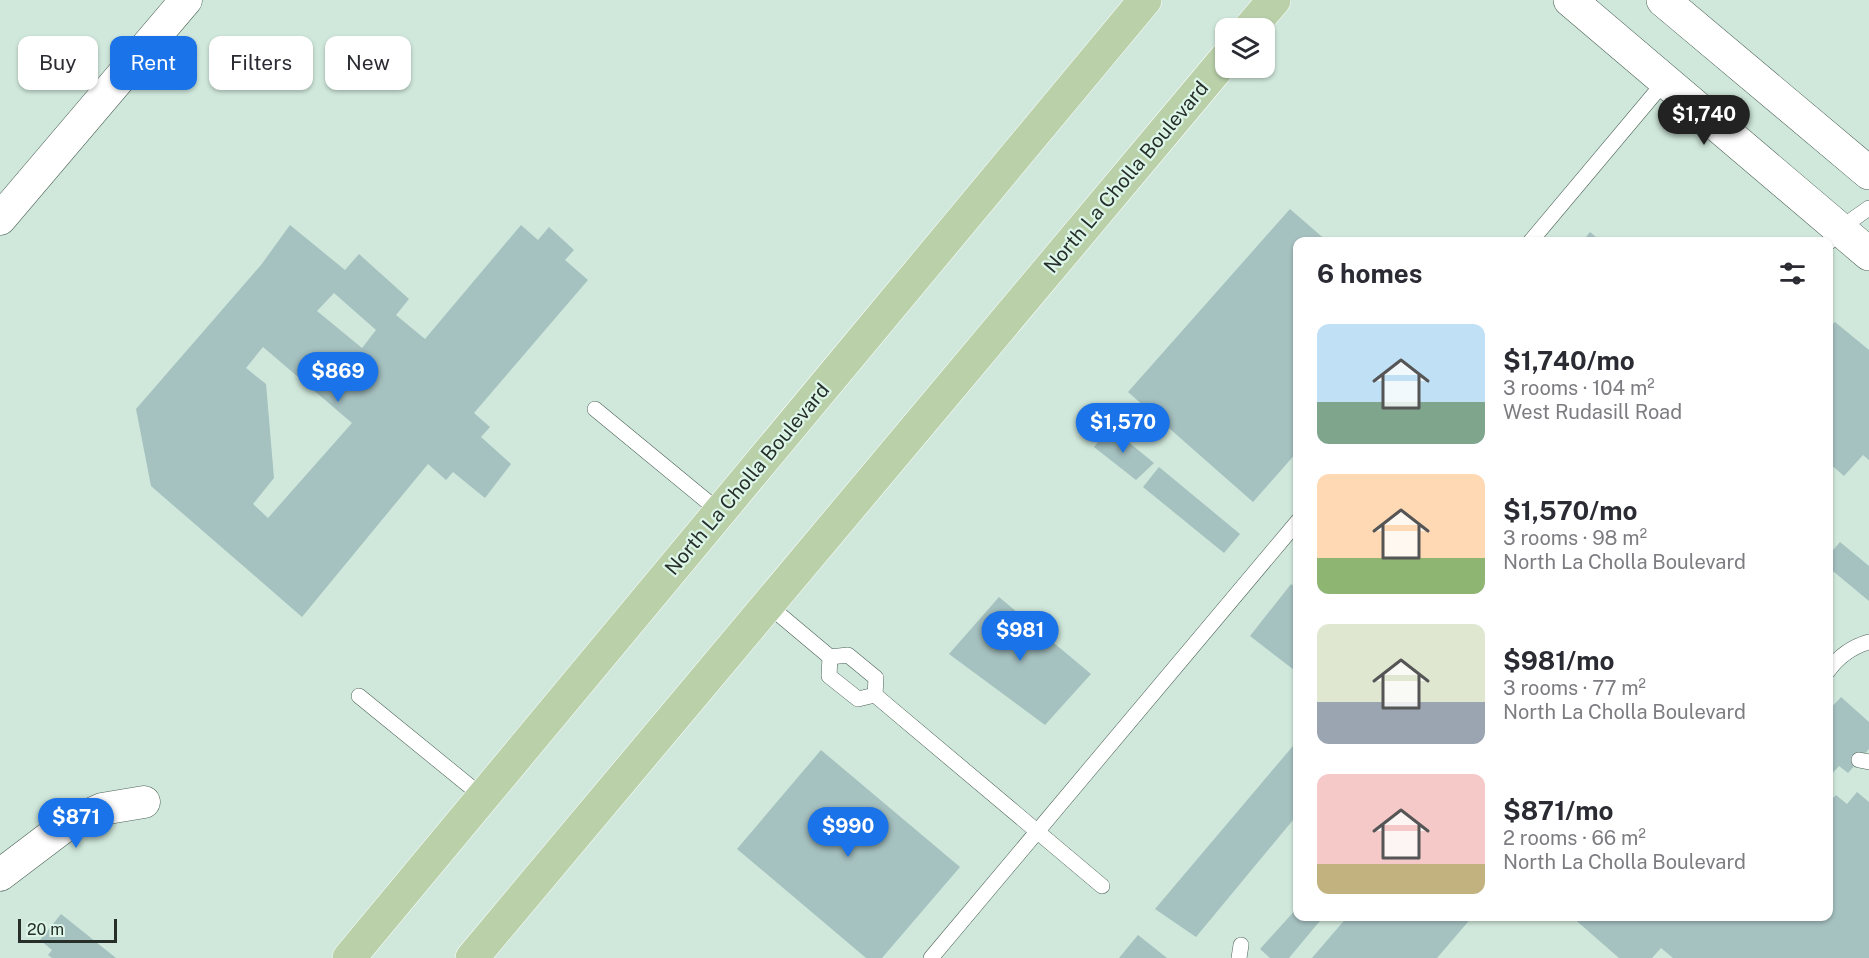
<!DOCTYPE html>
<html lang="en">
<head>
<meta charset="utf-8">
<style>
  body { margin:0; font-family:"Public Sans",sans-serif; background:#f7f7f7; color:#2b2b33; height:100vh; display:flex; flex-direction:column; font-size:22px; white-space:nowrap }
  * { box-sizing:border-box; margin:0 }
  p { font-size:20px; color:#7c7c81 }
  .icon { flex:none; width:33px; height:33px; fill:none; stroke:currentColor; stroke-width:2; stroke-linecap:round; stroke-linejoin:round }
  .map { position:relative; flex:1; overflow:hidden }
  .details { position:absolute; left:1293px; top:237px; width:540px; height:684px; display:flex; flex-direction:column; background:#fff; border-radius:12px; box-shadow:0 2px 4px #0004 }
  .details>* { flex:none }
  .banner { position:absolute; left:18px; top:36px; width:570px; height:54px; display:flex; gap:12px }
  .tools { position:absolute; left:1215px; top:18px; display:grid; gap:12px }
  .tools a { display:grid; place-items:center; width:60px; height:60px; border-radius:12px; background:#fff; box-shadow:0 2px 4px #0004; font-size:30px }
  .scale { position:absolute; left:18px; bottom:15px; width:99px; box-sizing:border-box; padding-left:6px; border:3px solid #262f2a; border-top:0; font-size:16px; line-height:21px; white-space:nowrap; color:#262f2a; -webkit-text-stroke:4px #ddf6e9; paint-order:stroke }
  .price { position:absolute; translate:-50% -51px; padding:0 14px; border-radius:21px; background:#1a73e8; color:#fff; font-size:20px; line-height:39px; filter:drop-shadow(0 2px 3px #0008) }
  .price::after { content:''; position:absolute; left:50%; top:36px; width:18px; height:14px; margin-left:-9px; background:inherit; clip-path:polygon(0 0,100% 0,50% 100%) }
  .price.on { background:#222; color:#fff }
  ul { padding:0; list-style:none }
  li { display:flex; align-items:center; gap:18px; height:150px; padding:0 24px }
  li span { display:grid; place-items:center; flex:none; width:168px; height:120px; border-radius:12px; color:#555 }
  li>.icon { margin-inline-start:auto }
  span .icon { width:72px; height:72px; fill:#fffc; stroke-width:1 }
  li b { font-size:26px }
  h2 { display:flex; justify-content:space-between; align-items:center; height:72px; padding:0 24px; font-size:26px }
  .tag { padding:0 21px; border-radius:12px; background:#fff; box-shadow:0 2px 4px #0004; font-size:21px; line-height:54px }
  .tag.on { background:#1a73e8; color:#fff }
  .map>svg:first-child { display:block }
  .building { fill:#a5c1c0; fill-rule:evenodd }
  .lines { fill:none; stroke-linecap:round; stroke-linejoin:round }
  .service-casing { stroke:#4d6257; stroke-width:16 }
  .minor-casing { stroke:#4d6257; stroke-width:33 }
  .tertiary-casing { stroke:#4d6257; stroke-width:34 }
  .primary-casing { stroke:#fff; stroke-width:34 }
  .service { stroke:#fff; stroke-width:15 }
  .minor { stroke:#fff; stroke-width:32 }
  .tertiary { stroke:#fff; stroke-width:33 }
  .primary { stroke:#b9d0a9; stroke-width:33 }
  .labels { text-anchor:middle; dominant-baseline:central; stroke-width:4.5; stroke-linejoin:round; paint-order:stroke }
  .street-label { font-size:20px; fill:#262f2a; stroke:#ddf6e9 }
</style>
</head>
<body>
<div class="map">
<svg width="1869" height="958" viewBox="0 0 1869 958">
  <rect width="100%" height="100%" fill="#d0e8db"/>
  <!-- building -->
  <g class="building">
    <polygon points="1290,209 1328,242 1298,242 1298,451 1253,502 1128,392"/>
    <path d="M290 225 345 270 359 254 409 299 396 315 425 339 521 225 538 240 549 227 574 250 565 260 588 280 474 413 490 427 481 437 511 464 485 498 453 472 446 480 428 464 302 617 151 486 136 409 261 265ZM334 293 376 330 362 348 317 311ZM263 347 352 423 268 518 253 504 274 478 266 384 246 368Z"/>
    <polygon points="1590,232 1602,242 1582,242"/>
    <polygon points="1835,322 1869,350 1869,460 1863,455 1844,476 1828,462 1828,329"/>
    <polygon points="1110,427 1154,463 1136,480 1094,447"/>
    <polygon points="1159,467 1240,534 1224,553 1143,487"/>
    <polygon points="1840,542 1869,566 1869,601 1828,567 1828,556"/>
    <polygon points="1291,584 1298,590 1298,673 1250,636"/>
    <polygon points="999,597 1091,674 1045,725 949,654"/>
    <polygon points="1841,697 1869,722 1869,749 1848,773 1839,766 1828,778 1828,711"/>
    <polygon points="1298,740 1298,814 1196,937 1155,909"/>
    <polygon points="821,750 960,867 882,958 866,958 737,849"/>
    <polygon points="1857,792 1869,802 1869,958 1673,958 1661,948 1652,958 1619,958 1571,916 1828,916 1828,795 1832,799 1836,795 1847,804"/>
    <polygon points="1298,907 1298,916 1324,916 1289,958 1270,958 1260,949"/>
    <polygon points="61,914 116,958 52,958 48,955 52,950 40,940"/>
    <polygon points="1348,916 1473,916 1437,958 1312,958"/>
    <polygon points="1138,935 1167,958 1119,958"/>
  </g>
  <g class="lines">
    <defs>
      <g id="service">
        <polyline points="1530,242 1666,80"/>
        <polyline points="1828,243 1839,229 1869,208"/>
        <polyline points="595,409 720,512"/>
        <polyline points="768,605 830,657 848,655 876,678 875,695"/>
        <polyline points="830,657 829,676 858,699 875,695"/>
        <path d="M1828 671C1839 656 1851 647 1869 642"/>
        <polyline points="875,695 1102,886"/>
        <polyline points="359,696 483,797"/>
        <polyline points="1859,760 1869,762"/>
        <polyline points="931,958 1298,521"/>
        <polyline points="1239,958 1241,945"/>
      </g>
      <g id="minor">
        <polyline points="0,219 186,0"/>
        <polyline points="0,875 66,825 102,809 144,802"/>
      </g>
      <g id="tertiary">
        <polyline points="1570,0 1869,254"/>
        <polyline points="1663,0 1869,173"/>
      </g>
      <g id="primary">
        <polyline points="1250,28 1274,0"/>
        <polyline points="349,958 1145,0"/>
        <polyline points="472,958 1226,58"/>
      </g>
    </defs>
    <!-- service casing -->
    <use href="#service" class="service-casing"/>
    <!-- minor casing -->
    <use href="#minor" class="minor-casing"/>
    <!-- tertiary casing -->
    <use href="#tertiary" class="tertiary-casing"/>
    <!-- primary casing -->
    <use href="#primary" class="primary-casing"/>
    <!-- service -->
    <use href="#service" class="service"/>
    <!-- minor -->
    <use href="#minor" class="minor"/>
    <!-- tertiary -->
    <use href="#tertiary" class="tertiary"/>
    <!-- primary -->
    <use href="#primary" class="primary"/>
  </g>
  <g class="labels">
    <!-- street labels -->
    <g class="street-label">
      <text transform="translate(1126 177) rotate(-50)">North La Cholla Boulevard</text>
      <text transform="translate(747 479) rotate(-50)">North La Cholla Boulevard</text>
    </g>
  </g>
</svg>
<div class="tools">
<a><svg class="icon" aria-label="layers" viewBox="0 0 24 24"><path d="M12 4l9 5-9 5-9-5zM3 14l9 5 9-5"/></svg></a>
</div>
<div class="scale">20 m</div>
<b class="price on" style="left:1704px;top:146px">$1,740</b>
<b class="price" style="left:338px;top:403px">$869</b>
<b class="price" style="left:1123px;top:454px">$1,570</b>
<b class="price" style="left:1020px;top:662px">$981</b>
<b class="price" style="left:76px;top:849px">$871</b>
<b class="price" style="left:848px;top:858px">$990</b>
<div class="banner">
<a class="tag">Buy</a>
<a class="tag on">Rent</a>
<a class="tag">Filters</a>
<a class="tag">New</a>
</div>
<section class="details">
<h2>6 homes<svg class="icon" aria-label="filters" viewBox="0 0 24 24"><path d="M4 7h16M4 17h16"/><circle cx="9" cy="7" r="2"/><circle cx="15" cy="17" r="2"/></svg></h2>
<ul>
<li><span style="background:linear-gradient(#bfe0f5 65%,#7fa58c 0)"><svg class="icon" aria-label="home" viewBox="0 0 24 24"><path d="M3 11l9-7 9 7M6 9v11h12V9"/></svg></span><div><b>$1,740/mo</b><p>3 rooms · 104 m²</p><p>West Rudasill Road</p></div></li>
<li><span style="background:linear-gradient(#ffd9b3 70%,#8fb573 0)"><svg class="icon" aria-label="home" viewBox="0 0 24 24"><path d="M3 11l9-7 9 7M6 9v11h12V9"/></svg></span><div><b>$1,570/mo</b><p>3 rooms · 98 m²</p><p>North La Cholla Boulevard</p></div></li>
<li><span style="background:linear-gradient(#dfe7d0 65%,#9aa5b1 0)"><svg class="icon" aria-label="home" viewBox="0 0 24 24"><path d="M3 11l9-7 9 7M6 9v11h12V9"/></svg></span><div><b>$981/mo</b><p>3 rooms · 77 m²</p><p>North La Cholla Boulevard</p></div></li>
<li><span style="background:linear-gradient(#f6c9c9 75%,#c2b280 0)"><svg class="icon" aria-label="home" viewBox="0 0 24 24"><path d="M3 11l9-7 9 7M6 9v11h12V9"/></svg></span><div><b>$871/mo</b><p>2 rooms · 66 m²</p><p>North La Cholla Boulevard</p></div></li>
</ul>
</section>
</div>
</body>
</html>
